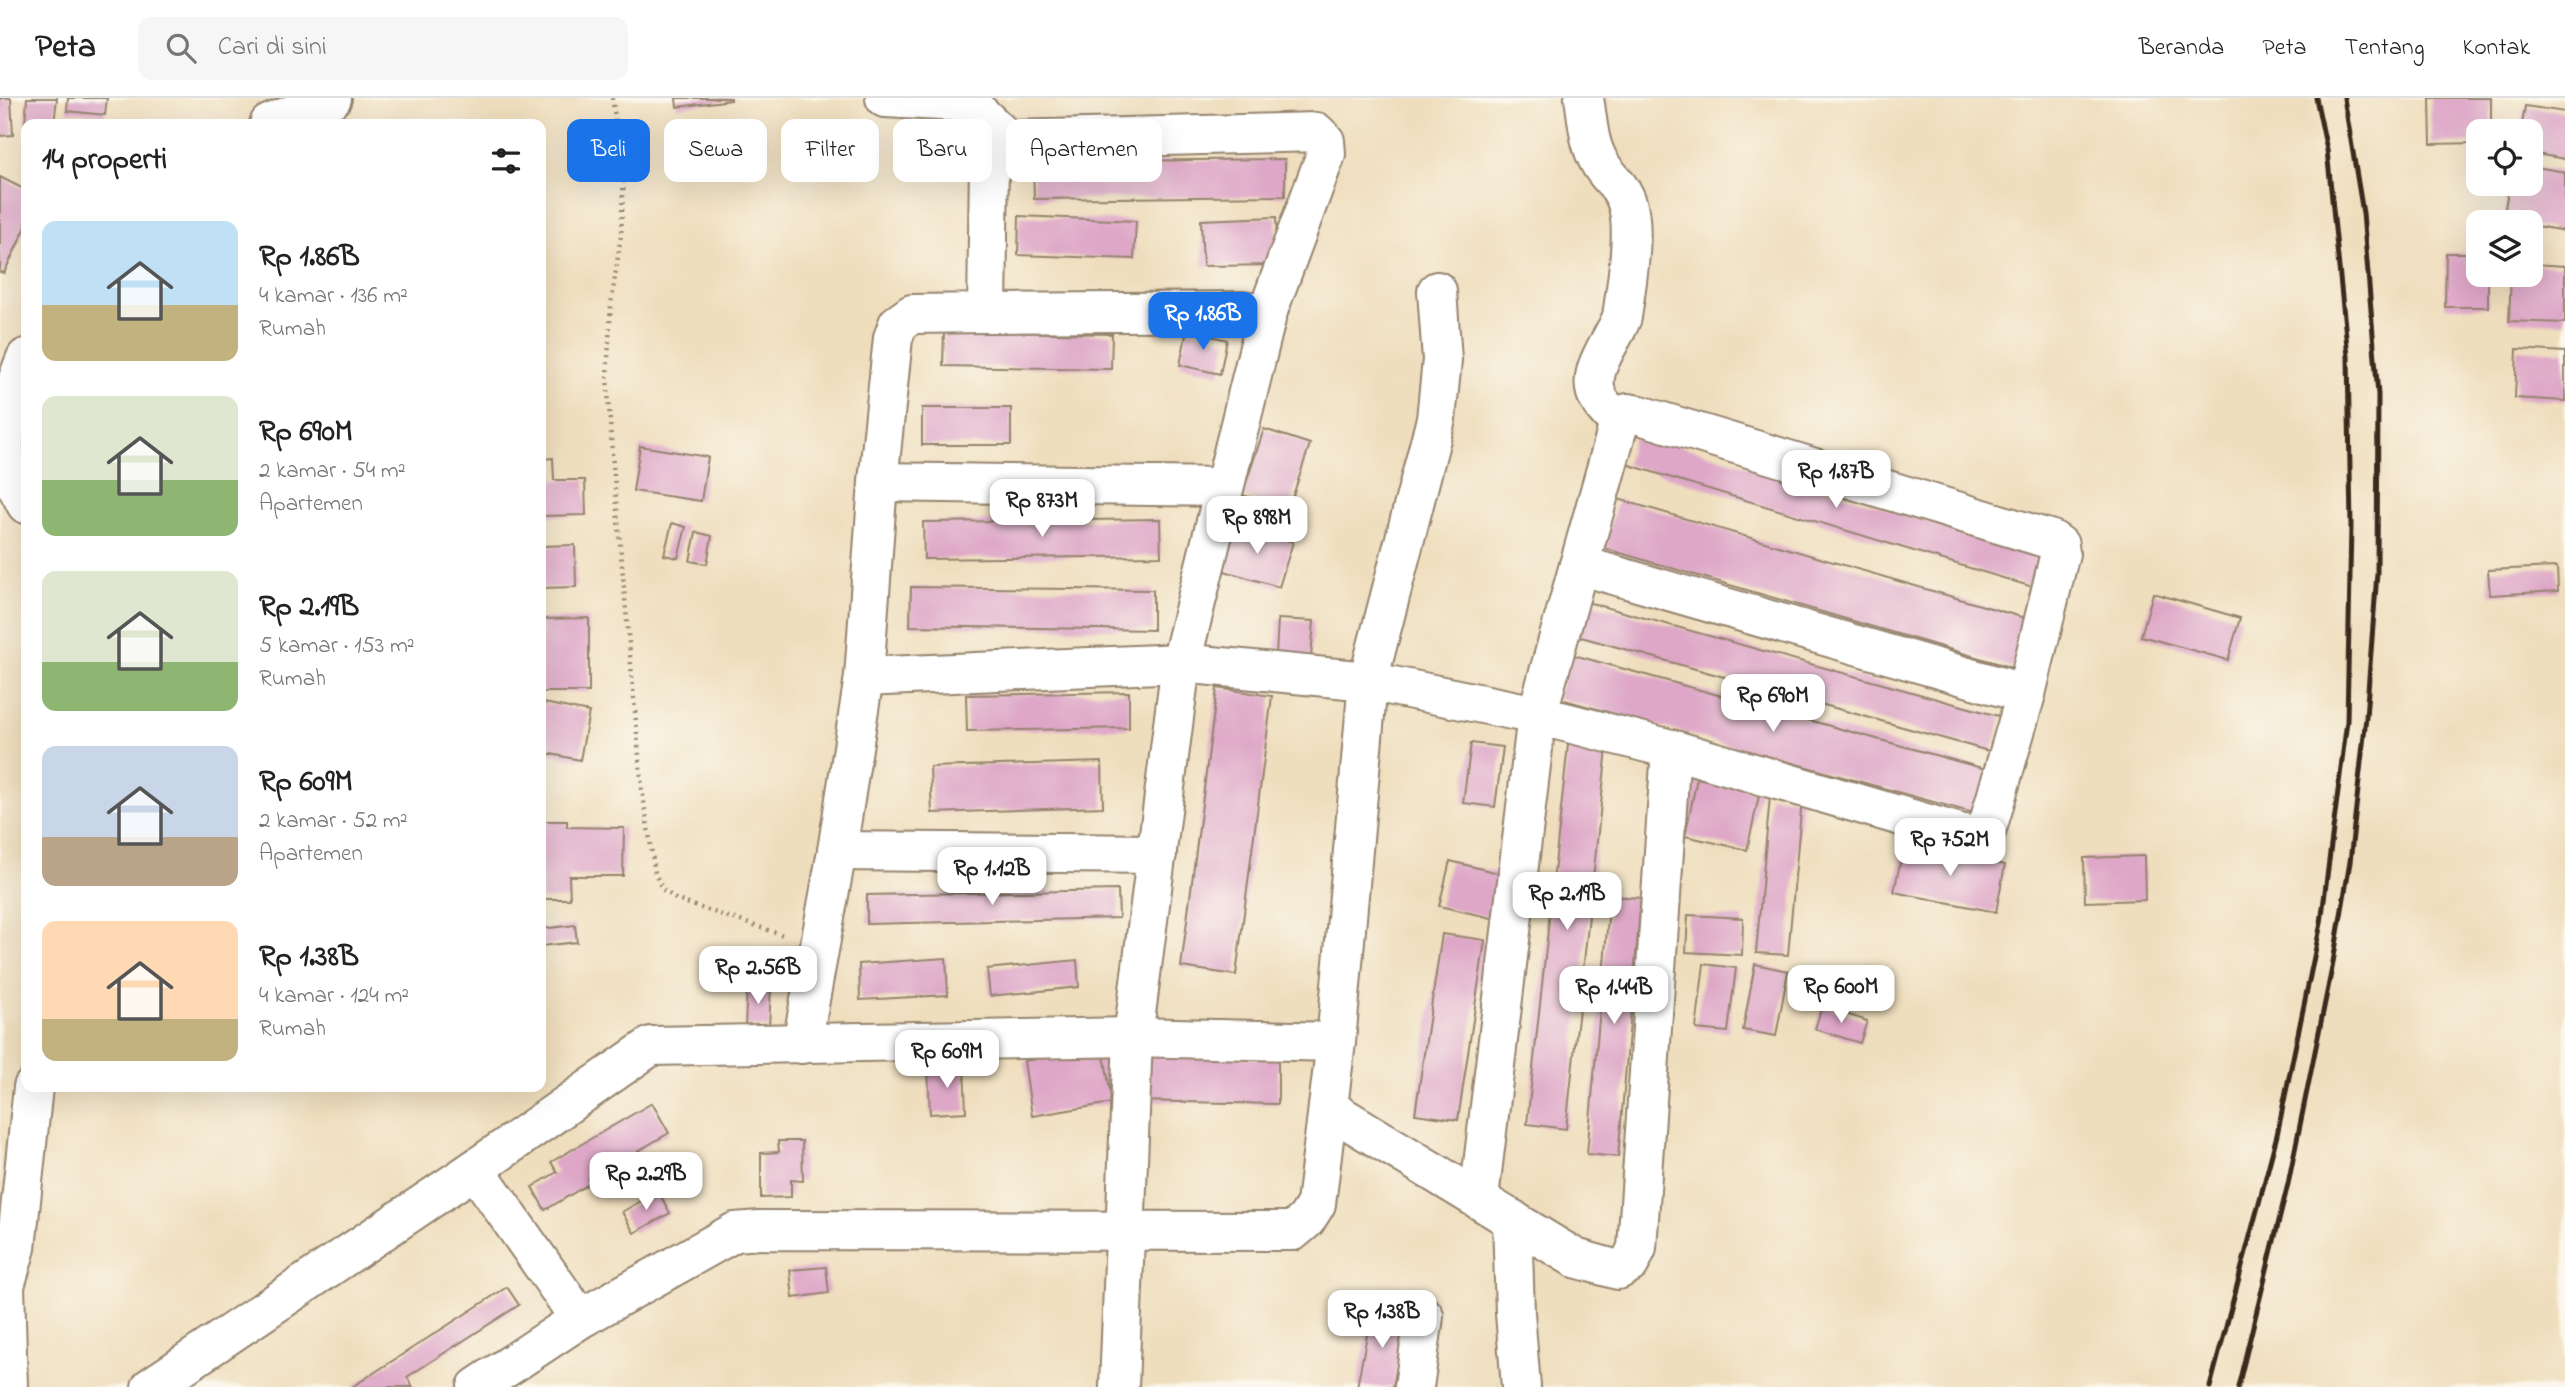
<!DOCTYPE html>
<html lang="id">
<head>
<meta charset="utf-8">
<style>
  body { margin:0; font-family:"Indie Flower",sans-serif; background:#f6f6f6; color:#222; height:100vh; display:flex; flex-direction:column; font-size:26px; white-space:nowrap }
  * { box-sizing:border-box; margin:0 }
  p { font-size:23px; color:#767676 }
  .icon { flex:none; width:38px; height:38px; fill:none; stroke:currentColor; stroke-width:2; stroke-linecap:round; stroke-linejoin:round }
  .map { position:relative; flex:1; overflow:hidden }
  .details { position:absolute; left:21px; top:21px; width:525px; height:973px; display:flex; flex-direction:column; background:#fff; border-radius:14px; box-shadow:0 7px 28px #0002 }
  .details>* { flex:none }
  .top-card { position:absolute; left:567px; top:21px; width:665px; height:63px; display:flex; gap:14px }
  .tools { position:absolute; left:2466px; top:21px; display:grid; gap:14px }
  .tools a { display:grid; place-items:center; width:77px; height:77px; border-radius:14px; background:#fff; box-shadow:0 7px 28px #0002; font-size:35px }
  .price { position:absolute; translate:-50% -60px; padding:0 16px; border-radius:14px; background:#fff; color:#222; font-size:23px; line-height:46px; filter:drop-shadow(0 2px 4px #0008) }
  .price::after { content:''; position:absolute; left:50%; top:42px; width:21px; height:16px; margin-left:-10px; background:inherit; clip-path:polygon(0 0,100% 0,50% 100%) }
  .price.active { background:#1a73e8; color:#fff }
  ul { padding:0; list-style:none }
  li { display:flex; align-items:center; gap:21px; height:175px; padding:0 21px }
  li span { display:grid; place-items:center; flex:none; width:196px; height:140px; border-radius:14px; color:#555 }
  li>.icon { margin-inline-start:auto }
  span .icon { width:84px; height:84px; fill:#fffc; stroke-width:1 }
  li b { font-size:30px }
  h2 { display:flex; justify-content:space-between; align-items:center; height:84px; padding:0 21px; font-size:30px }
  .tag { padding:0 24px; border-radius:14px; background:#fff; box-shadow:0 7px 28px #0002; font-size:24px; line-height:63px }
  .tag.active { background:#1a73e8; color:#fff }
  header { display:flex; align-items:center; gap:42px; box-sizing:border-box; height:98px; padding:0 35px; background:#fff; border-bottom:2px solid #e0e0e0 }
  header strong { font-size:33px }
  nav { display:flex; gap:38px; margin-inline-start:auto; font-size:24px }
  .search { width:490px; height:63px; background:#f6f6f6; display:flex; align-items:center; gap:18px; box-sizing:border-box; padding:0 24px; border-radius:14px; color:#767676; font-size:26px }
  .map>svg:first-child { display:block }
  .building { fill:#dea7c8 }
  .lines { fill:none; stroke-linecap:round; stroke-linejoin:round }
  .minor-casing { stroke:#95846e; stroke-width:42 }
  .path { stroke:#95846e; stroke-width:4.5; stroke-dasharray:2 5; stroke-linecap:butt }
  .minor { stroke:#fff; stroke-width:38 }
  .rail { stroke:#3b2a1e; stroke-width:5 }
</style>
</head>
<body>
<header>
<strong>Peta</strong>
<div class="search"><svg class="icon" aria-label="search" viewBox="0 0 24 24"><circle cx="10" cy="10" r="6"/><path d="M15 15l6 6"/></svg>Cari di sini</div>
<nav><a>Beranda</a><a>Peta</a><a>Tentang</a><a>Kontak</a></nav>
</header>
<div class="map">
<svg width="2565" height="1289" viewBox="0 0 2565 1289">
  <rect width="100%" height="100%" fill="#fbf7ec"/>
  <filter id="ink" filterUnits="userSpaceOnUse"><feTurbulence type="fractalNoise" baseFrequency=".0143" numOctaves="2"/><feDisplacementMap in="SourceGraphic" scale="14" xChannelSelector="R" yChannelSelector="G"/><feConvolveMatrix kernelMatrix="1 2 1 2 8 2 1 2 1" color-interpolation-filters="sRGB"/></filter>
  <filter id="wash" filterUnits="userSpaceOnUse"><feTurbulence type="fractalNoise" baseFrequency=".00686" numOctaves="4" result="noise"/><feDisplacementMap in="SourceGraphic" scale="28" xChannelSelector="R" yChannelSelector="G"/><feGaussianBlur stdDeviation="1.57" result="paint"/><feColorMatrix in="noise" values="0 0 0 0 0 0 0 0 0 0 0 0 0 0 0 0 0 1.4 0 .05"/><feComposite in="paint" operator="in"/></filter>
  <g filter="url(#wash)">
    <rect width="100%" height="100%" fill="#efdebd"/>
    <g id="blocks">
      <!-- building -->
      <g class="building">
        <polygon points="0,0 11,0 13,37 0,38"/>
        <polygon points="27,0 57,0 54,26 25,26"/>
        <polygon points="68,0 107,0 105,17 67,13"/>
        <polygon points="676,0 731,0 731,2 677,9"/>
        <polygon points="2430,0 2491,0 2491,33 2478,33 2478,45 2431,46"/>
        <polygon points="2525,8 2565,14 2565,61 2530,55 2530,33 2521,33"/>
        <polygon points="1285,61 1285,98 1034,101 1033,64"/>
        <polygon points="2530,68 2565,74 2565,133 2530,127 2530,124 2503,123 2509,86 2530,86"/>
        <polygon points="0,79 26,92 26,129 4,175 0,174"/>
        <polygon points="1019,118 1136,123 1134,161 1018,157"/>
        <polygon points="1276,119 1278,167 1203,168 1201,122"/>
        <polygon points="2446,155 2478,155 2478,177 2488,177 2488,209 2445,209"/>
        <polygon points="2530,166 2565,168 2565,225 2509,223 2511,177 2530,177"/>
        <polygon points="1187,232 1227,242 1220,276 1180,267"/>
        <polygon points="944,233 1112,236 1111,271 943,268"/>
        <polygon points="2517,251 2565,254 2565,303 2515,300"/>
        <rect x="922" y="310" width="89" height="37"/>
        <polygon points="1264,331 1310,346 1288,413 1242,397"/>
        <polygon points="1635,334 2045,458 2036,490 1626,366"/>
        <polygon points="640,348 708,359 701,403 633,393"/>
        <polygon points="553,360 554,382 585,382 586,417 541,418 541,361"/>
        <polygon points="1618,401 2028,521 2014,570 1603,450"/>
        <polygon points="1160,421 1161,458 924,461 923,424"/>
        <polygon points="672,425 686,429 678,460 664,457"/>
        <polygon points="1235,426 1293,444 1279,489 1221,472"/>
        <polygon points="696,434 712,438 707,466 690,463"/>
        <polygon points="575,447 576,489 541,490 541,448"/>
        <polygon points="2557,469 2558,493 2490,497 2488,472"/>
        <polygon points="911,489 1153,492 1153,532 910,528"/>
        <polygon points="2153,495 2240,520 2228,562 2141,538"/>
        <polygon points="1576,501 2002,619 1992,654 1567,535"/>
        <polygon points="589,520 589,594 541,594 541,521"/>
        <polygon points="1278,521 1314,523 1311,560 1276,557"/>
        <polygon points="1570,556 1989,672 1977,716 1557,600"/>
        <polygon points="1217,590 1272,598 1236,877 1181,869"/>
        <polygon points="1129,594 1129,630 967,633 966,597"/>
        <polygon points="544,605 589,614 580,662 541,654 541,622"/>
        <polygon points="1569,637 1608,641 1566,1031 1527,1026"/>
        <polygon points="1471,645 1503,649 1495,709 1463,705"/>
        <polygon points="1102,664 1103,709 932,715 930,669"/>
        <polygon points="1697,680 1760,693 1747,752 1685,738"/>
        <polygon points="1770,698 1802,701 1788,857 1756,855"/>
        <polygon points="541,723 567,723 567,729 624,730 623,778 569,778 570,801 541,801"/>
        <polygon points="1904,746 2005,767 1996,814 1894,794"/>
        <polygon points="2144,758 2145,802 2085,804 2084,760"/>
        <polygon points="1450,763 1506,777 1496,821 1439,808"/>
        <polygon points="1118,792 1119,820 867,826 867,797"/>
        <polygon points="1610,798 1641,800 1618,1059 1587,1056"/>
        <polygon points="1688,817 1743,820 1742,857 1686,854"/>
        <polygon points="575,827 577,844 541,848 541,831"/>
        <polygon points="1442,836 1485,842 1458,1022 1415,1016"/>
        <polygon points="946,860 948,897 860,902 859,866"/>
        <polygon points="1077,862 1079,889 990,898 987,871"/>
        <polygon points="1704,866 1736,870 1728,934 1696,931"/>
        <polygon points="1755,866 1788,873 1776,938 1743,932"/>
        <polygon points="747,887 771,888 769,930 745,928"/>
        <polygon points="1822,908 1867,923 1860,945 1815,931"/>
        <polygon points="1103,950 1112,1005 1032,1018 1024,963"/>
        <polygon points="1136,957 1278,960 1278,1006 1135,1003"/>
        <polygon points="964,967 966,1014 930,1016 928,969"/>
        <polygon points="652,1005 669,1035 638,1053 648,1072 616,1091 604,1072 588,1081 590,1085 545,1112 532,1089 557,1074 551,1064"/>
        <polygon points="778,1043 802,1043 803,1083 791,1082 791,1099 761,1100 761,1055 779,1054"/>
        <polygon points="658,1093 670,1115 634,1135 622,1114"/>
        <polygon points="826,1169 829,1195 793,1200 790,1172"/>
        <polygon points="507,1189 519,1207 407,1279 413,1289 352,1289"/>
        <polygon points="1372,1211 1407,1218 1393,1289 1357,1289"/>
      </g>
    </g>
  </g>
  <g filter="url(#ink)">
    <use href="#blocks" fill-opacity="0" stroke="#95846e" stroke-width="2"/>
    <g class="lines">
      <defs>
        <g id="minor">
          <polyline points="885,0 960,4 975,11 1008,42"/>
          <path d="M1584 0C1588 23 1588 47 1601 67 1608 79 1621 88 1626 102 1637 129 1626 189 1622 219 1613 244 1582 276 1600 303 1605 311 1613 318 1619 325"/>
          <polyline points="269,26 332,0"/>
          <polyline points="987,215 1268,213"/>
          <path d="M26 260C12 294 0 329 6 366 11 380 20 393 26 406"/>
          <polyline points="878,384 1224,389"/>
          <polyline points="1579,467 2026,596"/>
          <polyline points="864,579 1181,565 1368,583 1537,617 1671,651 1963,736 1976,737 1987,731 2026,596 2060,455 2059,447 2052,442 1640,317 1628,315 1619,325 1537,617 1479,1100"/>
          <polyline points="837,753 1157,756"/>
          <polyline points="802,946 837,753 864,579 878,384 893,240 898,226 912,216 987,215 989,62 996,48 1008,42 1316,34 1325,43 1326,56 1268,213 1181,565 1133,939 1119,1289"/>
          <polyline points="1328,1010 1575,1160 1618,1172 1630,1165 1637,1150 1671,651"/>
          <polyline points="475,1071 580,1221"/>
          <polyline points="1512,1121 1515,1215 1521,1289"/>
          <polyline points="8,1289 5,1188 16,1150 33,989"/>
          <polyline points="151,1289 475,1071 651,948 1133,939 1336,944"/>
          <polyline points="477,1289 580,1221 735,1134 760,1132 1293,1133 1306,1122 1316,1106 1336,944 1368,583 1436,321 1442,262 1437,193"/>
          <polyline points="1414,1289 1424,1218"/>
        </g>
      </defs>
      <!-- minor casing -->
      <use href="#minor" class="minor-casing"/>
      <!-- path -->
      <polyline class="path" points="612,0 624,75 621,137 611,207 607,278 612,355 642,691 655,775 662,791 677,802 783,837"/>
      <!-- minor -->
      <use href="#minor" class="minor"/>
      <!-- rail -->
      <g class="rail">
        <polyline points="2210,1289 2277,1037 2321,825 2347,623 2351,428 2348,258 2327,52 2316,0"/>
        <polyline points="2238,1289 2288,1086 2332,870 2350,764 2366,619 2377,475 2378,297 2363,115 2344,0"/>
      </g>
    </g>
  </g>
</svg>
<div class="tools">
<a><svg class="icon" aria-label="locate" viewBox="0 0 24 24"><circle cx="12" cy="12" r="6"/><path d="M12 2v4M12 18v4M2 12h4M18 12h4"/></svg></a>
<a><svg class="icon" aria-label="layers" viewBox="0 0 24 24"><path d="M12 4l9 5-9 5-9-5zM3 14l9 5 9-5"/></svg></a>
</div>
<b class="price active" style="left:1203px;top:254px">Rp 1.86B</b>
<b class="price" style="left:1836px;top:412px">Rp 1.87B</b>
<b class="price" style="left:1042px;top:441px">Rp 873M</b>
<b class="price" style="left:1257px;top:458px">Rp 898M</b>
<b class="price" style="left:1773px;top:636px">Rp 690M</b>
<b class="price" style="left:1950px;top:780px">Rp 752M</b>
<b class="price" style="left:992px;top:809px">Rp 1.12B</b>
<b class="price" style="left:1567px;top:834px">Rp 2.19B</b>
<b class="price" style="left:758px;top:908px">Rp 2.56B</b>
<b class="price" style="left:1841px;top:927px">Rp 600M</b>
<b class="price" style="left:1614px;top:928px">Rp 1.44B</b>
<b class="price" style="left:947px;top:992px">Rp 609M</b>
<b class="price" style="left:646px;top:1114px">Rp 2.29B</b>
<b class="price" style="left:1382px;top:1252px">Rp 1.38B</b>
<div class="top-card">
<a class="tag active">Beli</a>
<a class="tag">Sewa</a>
<a class="tag">Filter</a>
<a class="tag">Baru</a>
<a class="tag">Apartemen</a>
</div>
<section class="details">
<h2>14 properti<svg class="icon" aria-label="filters" viewBox="0 0 24 24"><path d="M4 7h16M4 17h16"/><circle cx="9" cy="7" r="2"/><circle cx="15" cy="17" r="2"/></svg></h2>
<ul>
<li><span style="background:linear-gradient(#bfe0f5 60%,#c2b280 0)"><svg class="icon" aria-label="home" viewBox="0 0 24 24"><path d="M3 11l9-7 9 7M6 9v11h12V9"/></svg></span><div><b>Rp 1.86B</b><p>4 kamar · 136 m²</p><p>Rumah</p></div></li>
<li><span style="background:linear-gradient(#dfe7d0 60%,#8fb573 0)"><svg class="icon" aria-label="home" viewBox="0 0 24 24"><path d="M3 11l9-7 9 7M6 9v11h12V9"/></svg></span><div><b>Rp 690M</b><p>2 kamar · 54 m²</p><p>Apartemen</p></div></li>
<li><span style="background:linear-gradient(#dfe7d0 65%,#8fb573 0)"><svg class="icon" aria-label="home" viewBox="0 0 24 24"><path d="M3 11l9-7 9 7M6 9v11h12V9"/></svg></span><div><b>Rp 2.19B</b><p>5 kamar · 153 m²</p><p>Rumah</p></div></li>
<li><span style="background:linear-gradient(#c9d6e8 65%,#b9a48a 0)"><svg class="icon" aria-label="home" viewBox="0 0 24 24"><path d="M3 11l9-7 9 7M6 9v11h12V9"/></svg></span><div><b>Rp 609M</b><p>2 kamar · 52 m²</p><p>Apartemen</p></div></li>
<li><span style="background:linear-gradient(#ffd9b3 70%,#c2b280 0)"><svg class="icon" aria-label="home" viewBox="0 0 24 24"><path d="M3 11l9-7 9 7M6 9v11h12V9"/></svg></span><div><b>Rp 1.38B</b><p>4 kamar · 124 m²</p><p>Rumah</p></div></li>
</ul>
</section>
</div>
</body>
</html>
